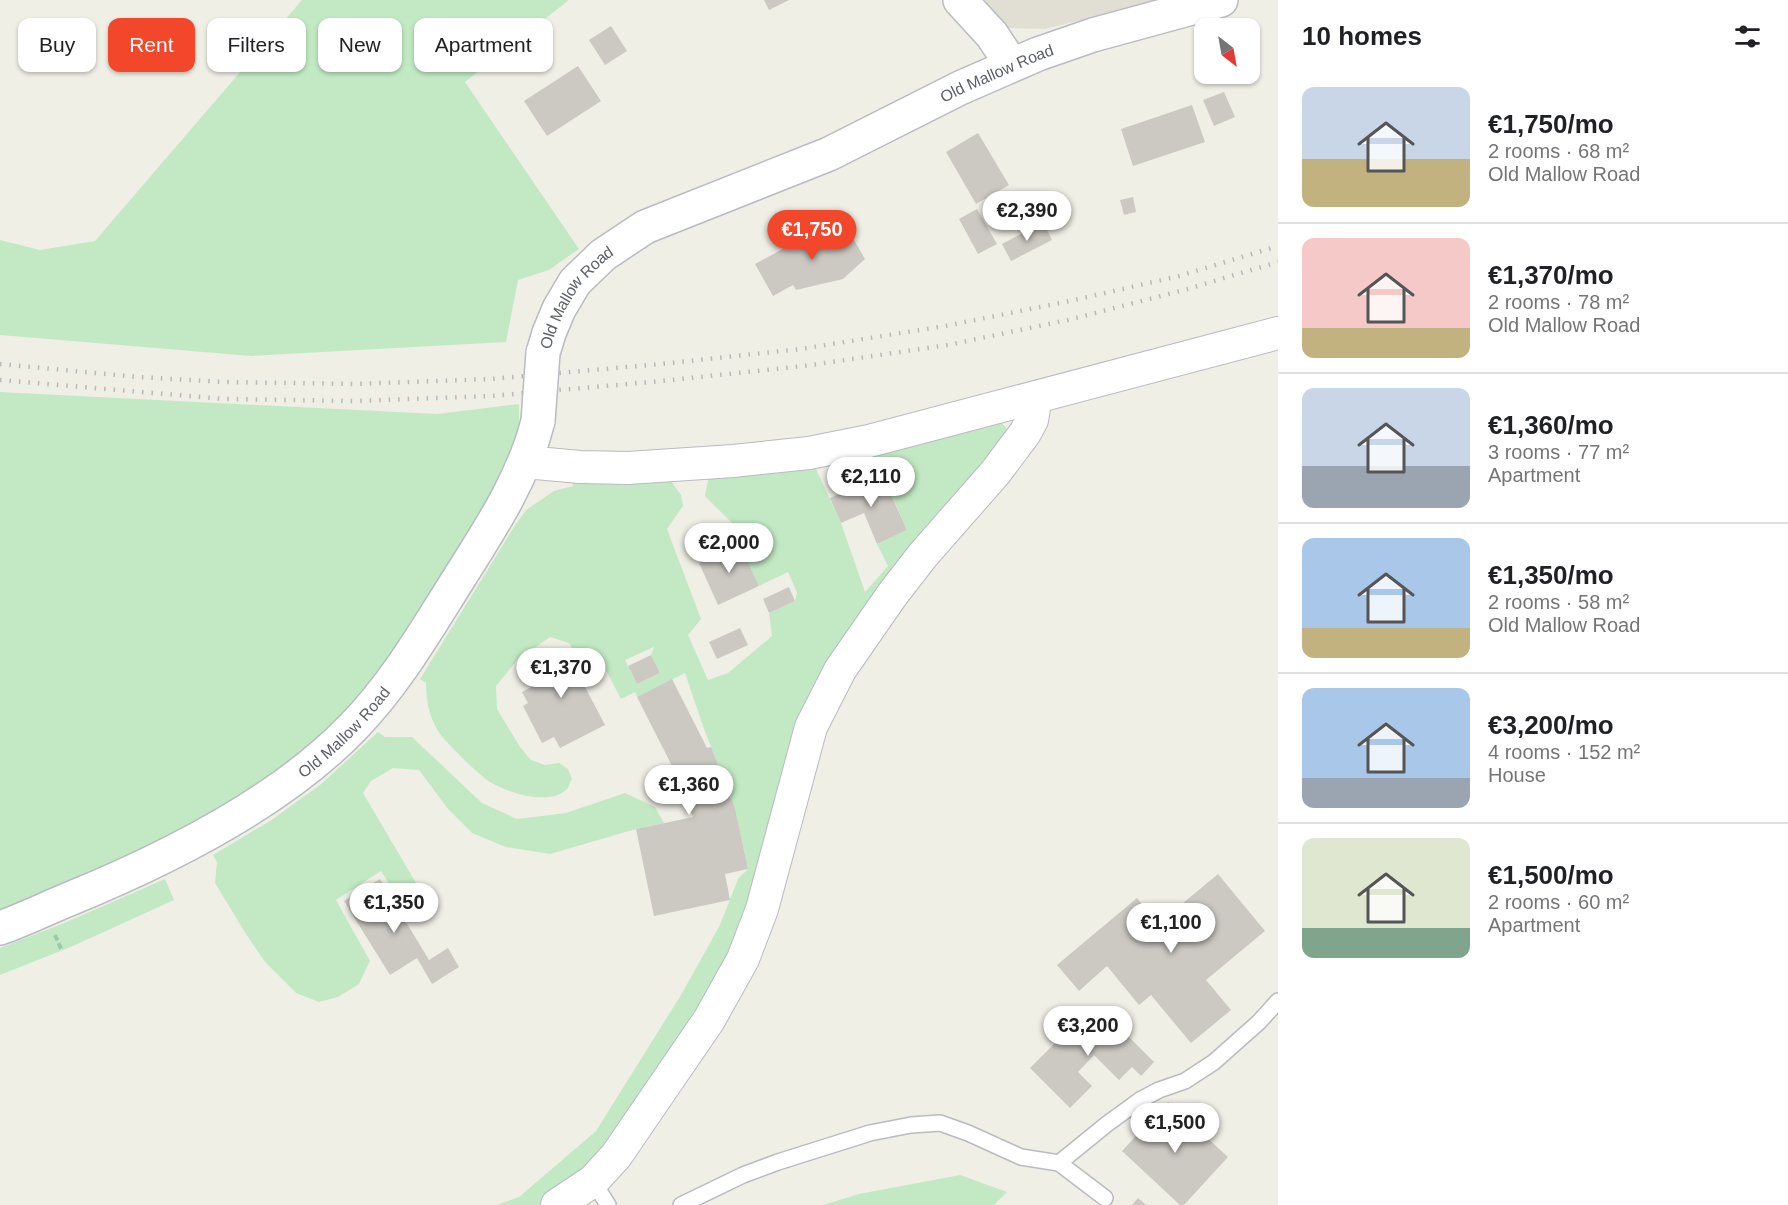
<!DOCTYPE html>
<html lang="en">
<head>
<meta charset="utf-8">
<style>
  body { margin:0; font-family:Arial,sans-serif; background:#f6f6f6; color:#202124; height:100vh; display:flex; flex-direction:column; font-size:22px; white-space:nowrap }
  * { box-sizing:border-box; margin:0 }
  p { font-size:20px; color:#757577 }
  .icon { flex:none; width:33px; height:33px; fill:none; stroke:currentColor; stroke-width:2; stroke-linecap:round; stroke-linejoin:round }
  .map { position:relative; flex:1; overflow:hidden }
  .sheet { display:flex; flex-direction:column; background:#fff; width:510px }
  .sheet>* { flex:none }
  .guide { position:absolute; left:18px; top:18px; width:570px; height:54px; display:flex; gap:12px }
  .needle { width:39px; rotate:149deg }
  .fabs { position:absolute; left:1194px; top:18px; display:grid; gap:12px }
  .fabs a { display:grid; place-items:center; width:66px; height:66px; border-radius:12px; background:#fff; box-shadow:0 2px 4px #0004; font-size:30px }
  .price { position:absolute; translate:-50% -51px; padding:0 14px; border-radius:21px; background:#fff; color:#222; font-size:20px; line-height:39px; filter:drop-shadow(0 2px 3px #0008) }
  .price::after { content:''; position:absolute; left:50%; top:36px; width:18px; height:14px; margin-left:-9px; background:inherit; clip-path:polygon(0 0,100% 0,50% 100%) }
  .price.on { background:#f2472b; color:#fff }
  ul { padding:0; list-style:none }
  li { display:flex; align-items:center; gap:18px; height:150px; padding:0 24px }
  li+li { border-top:2px solid #e0e0e0 }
  li span { display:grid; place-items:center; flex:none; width:168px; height:120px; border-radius:12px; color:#555 }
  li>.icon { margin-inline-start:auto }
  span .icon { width:72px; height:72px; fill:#fffc; stroke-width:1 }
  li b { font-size:26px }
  h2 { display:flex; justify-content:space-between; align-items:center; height:72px; padding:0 24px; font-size:26px }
  .pill { padding:0 21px; border-radius:12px; background:#fff; box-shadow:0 2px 4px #0004; font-size:21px; line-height:54px }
  .pill.on { background:#f2472b; color:#fff }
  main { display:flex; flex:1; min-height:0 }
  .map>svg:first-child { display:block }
  .education { fill:#e1ded4 }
  .green { fill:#c2e9c4; fill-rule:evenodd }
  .building { fill:#ccc9c3 }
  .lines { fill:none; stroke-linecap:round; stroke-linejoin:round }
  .service-casing { stroke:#b8bbc0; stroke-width:18 }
  .minor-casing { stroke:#b8bbc0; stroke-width:34 }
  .tertiary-casing { stroke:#b8bbc0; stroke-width:36 }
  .path { stroke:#9acaab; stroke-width:4; stroke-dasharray:6 3; stroke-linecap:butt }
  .service { stroke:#fff; stroke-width:15 }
  .minor { stroke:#fff; stroke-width:32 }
  .tertiary { stroke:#fff; stroke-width:33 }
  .rail { stroke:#b7b8b8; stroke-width:4.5; stroke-dasharray:1.5 8; stroke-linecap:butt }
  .tertiary-bridge-casing { stroke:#b8bbc0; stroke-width:36; stroke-linecap:butt }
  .tertiary-bridge { stroke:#fff; stroke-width:33 }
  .labels { text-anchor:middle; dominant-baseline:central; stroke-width:4.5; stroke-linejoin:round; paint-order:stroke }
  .street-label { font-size:16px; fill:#5d6167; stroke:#fff }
</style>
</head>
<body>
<main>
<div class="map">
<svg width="1278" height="1205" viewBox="0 0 1278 1205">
  <rect width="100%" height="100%" fill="#f0efe6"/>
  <!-- education -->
  <polygon class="education" points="974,0 1166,0 1044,29 1009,28 989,16"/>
  <!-- green -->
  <g class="green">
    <polygon points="302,0 569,0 465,82 579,249 549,270 518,280 506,342 251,356 0,335 0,240 40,250 95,241"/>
    <polygon points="0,392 437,414 519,404 519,434 494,498 393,658 352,707 308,752 247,797 149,852 0,916"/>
    <path d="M996 417 1007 429 1004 444 869 603 741 932 704 1008 582 1177 539 1205H497L519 1197 596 1131 681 995 720 925 738 879 748 869 735 808 704 729 685 673 637 697 635 692 621 699 597 653 588 650 576 654 569 643 550 637 517 660 496 686 497 709 520 747 531 760 545 765 559 763 568 769 572 779C570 782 569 785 568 788 552 807 508 793 490 782 481 777 443 740 438 731 429 716 426 700 426 683L420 679 514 527 526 510 554 491 573 486 572 479 670 480 681 495 683 506 667 529 701 619 688 635 708 680 728 673 772 636 769 613 795 601 797 593 788 572 759 586 740 544 734 525 705 496 709 475ZM851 461H856L864 483 883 475 907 530 877 544 888 566 865 592 841 523 816 469ZM654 647 651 655 660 673 637 684 625 660Z"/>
    <polygon points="378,732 385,737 412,737 482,803 517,819 566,813 625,793 655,807 664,823 636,829 550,854 506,847 472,833 448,809 419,770 393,768 371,781 363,793 429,905 408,913 381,871 336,900 370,961 359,984 338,997 319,1002 296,993 265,962 246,934 215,883 217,862 213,855 270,821 320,785"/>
    <polygon points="165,879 174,900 73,946 0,975 0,948 62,924"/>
    <polygon points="960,1175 1007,1192 994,1205 823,1205 859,1194"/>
  </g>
  <!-- building -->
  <g class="building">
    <polygon points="764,0 789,0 769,10"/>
    <polygon points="611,26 627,51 605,65 589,40"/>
    <polygon points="578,66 601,101 547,136 524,101"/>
    <polygon points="1224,92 1235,117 1214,126 1203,100"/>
    <polygon points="1192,105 1205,142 1133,166 1121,129"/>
    <polygon points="978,133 1009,185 976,204 946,152"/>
    <polygon points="1133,197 1136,212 1124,215 1120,200"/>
    <polygon points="977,209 997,244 978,254 959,219"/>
    <polygon points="843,221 865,259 843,279 796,290 793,285 773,296 755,264 812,233 815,237"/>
    <polygon points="1043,222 1052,240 1011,261 1002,244"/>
    <polygon points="882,475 907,530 877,544 864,513 841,523 830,498"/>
    <polygon points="740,544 759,586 718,605 699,563"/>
    <polygon points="789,587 795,601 769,613 763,599"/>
    <polygon points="740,628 748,645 717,659 709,642"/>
    <polygon points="546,650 553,663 568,656 574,666 587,659 594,663 599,672 597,679 584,685 605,725 560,748 554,737 542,743 523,706 528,703 522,692 533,686 521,663"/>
    <polygon points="651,655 660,673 637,684 628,666"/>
    <polygon points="672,679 707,748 711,747 735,808 748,869 725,874 730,900 654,916 636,829 693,817 672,766 637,697"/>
    <polygon points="1218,874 1265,931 1206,980 1231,1010 1191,1043 1151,995 1139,1005 1107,966 1079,991 1057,965 1137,898 1158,924"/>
    <polygon points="380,879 429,960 448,948 459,967 432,984 417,958 390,975 344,901"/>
    <polygon points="1090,1008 1116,1034 1121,1029 1154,1062 1141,1076 1132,1067 1119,1080 1094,1055 1078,1072 1092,1086 1070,1108 1030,1068"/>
    <polygon points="1168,1102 1228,1157 1184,1205 1180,1205 1122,1151"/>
    <polygon points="1138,1198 1146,1205 1132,1205"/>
  </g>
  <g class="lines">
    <defs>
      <g id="service">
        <polyline points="1059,1163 1107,1124 1140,1100 1159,1090 1185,1081 1214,1062 1259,1022 1278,1001"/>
        <polyline points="593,1181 608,1205"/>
        <polyline points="681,1205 743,1175 778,1162 870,1133 911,1125 940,1123 968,1133 1021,1157 1059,1163 1105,1198"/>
      </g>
      <g id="minor">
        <polyline points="525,462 580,467 628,468 733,461 809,453 869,441 1278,333"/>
        <polyline points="557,1205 593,1181 616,1156 709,1020 743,959 762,909 811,727 840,670 892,595 923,555 995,473 1025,433 1032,420 1036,397"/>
      </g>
      <g id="tertiary">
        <polyline points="960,0 992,35 1012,65"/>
        <path id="s1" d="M543 353 549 333 559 309 575 282 603 255 645 227 829 154 960 88 1038 54 1093 35 1221 0"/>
        <path id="s2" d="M0 928C23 920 45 909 67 900 165 860 280 803 353 727 397 682 428 627 461 575 492 526 524 477 538 421"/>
      </g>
    </defs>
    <!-- service casing -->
    <use href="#service" class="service-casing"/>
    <!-- minor casing -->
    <use href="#minor" class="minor-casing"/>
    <!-- tertiary casing -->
    <use href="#tertiary" class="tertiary-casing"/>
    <!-- path -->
    <polyline class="path" points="55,935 62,951"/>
    <!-- service -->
    <use href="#service" class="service"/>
    <!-- minor -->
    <use href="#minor" class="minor"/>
    <!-- tertiary -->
    <use href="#tertiary" class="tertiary"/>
    <!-- rail -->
    <g class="rail">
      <polyline points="0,364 138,377 224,382 355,384 491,379 661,364 801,349 945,326 1070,301 1179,276 1278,246"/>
      <polyline points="0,380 224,399 356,401 491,396 662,381 804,366 948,345 1068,320 1184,290 1278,262"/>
    </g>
    <defs>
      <polyline id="tertiary-bridge" points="538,421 543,353"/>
    </defs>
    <!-- tertiary-bridge casing -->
    <use href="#tertiary-bridge" class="tertiary-bridge-casing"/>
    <!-- tertiary-bridge -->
    <use href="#tertiary-bridge" class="tertiary-bridge"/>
  </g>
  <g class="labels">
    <!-- street labels -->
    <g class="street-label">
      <text stroke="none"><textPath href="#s1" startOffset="552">Old Mallow Road</textPath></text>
      <text stroke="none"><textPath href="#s1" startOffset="66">Old Mallow Road</textPath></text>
      <text stroke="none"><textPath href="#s2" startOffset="399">Old Mallow Road</textPath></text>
    </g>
  </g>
</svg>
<div class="fabs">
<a><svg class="needle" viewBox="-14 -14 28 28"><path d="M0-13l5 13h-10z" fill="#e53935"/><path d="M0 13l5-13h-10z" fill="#757577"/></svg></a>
</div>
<b class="price" style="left:1027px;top:242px">€2,390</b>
<b class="price on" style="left:812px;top:261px">€1,750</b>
<b class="price" style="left:871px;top:508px">€2,110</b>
<b class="price" style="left:729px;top:574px">€2,000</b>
<b class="price" style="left:561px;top:699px">€1,370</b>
<b class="price" style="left:689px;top:816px">€1,360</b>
<b class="price" style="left:394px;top:934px">€1,350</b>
<b class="price" style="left:1171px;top:954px">€1,100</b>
<b class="price" style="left:1088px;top:1057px">€3,200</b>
<b class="price" style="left:1175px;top:1154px">€1,500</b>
<div class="guide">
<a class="pill">Buy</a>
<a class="pill on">Rent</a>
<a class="pill">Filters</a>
<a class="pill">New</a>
<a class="pill">Apartment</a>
</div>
</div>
<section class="sheet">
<h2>10 homes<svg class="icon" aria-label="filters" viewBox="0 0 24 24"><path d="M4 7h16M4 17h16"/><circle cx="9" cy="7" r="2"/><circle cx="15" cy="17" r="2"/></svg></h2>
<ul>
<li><span style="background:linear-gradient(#c9d6e8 60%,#c2b280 0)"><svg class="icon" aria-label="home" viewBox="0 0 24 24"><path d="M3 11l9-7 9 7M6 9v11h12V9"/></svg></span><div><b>€1,750/mo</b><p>2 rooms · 68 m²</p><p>Old Mallow Road</p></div></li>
<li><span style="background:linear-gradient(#f6c9c9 75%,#c2b280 0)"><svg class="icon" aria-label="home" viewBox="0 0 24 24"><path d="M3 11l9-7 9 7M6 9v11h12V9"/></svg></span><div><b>€1,370/mo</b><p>2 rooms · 78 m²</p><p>Old Mallow Road</p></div></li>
<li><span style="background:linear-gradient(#c9d6e8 65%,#9aa5b1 0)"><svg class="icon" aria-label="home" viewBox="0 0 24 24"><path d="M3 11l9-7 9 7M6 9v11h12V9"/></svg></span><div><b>€1,360/mo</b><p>3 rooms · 77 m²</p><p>Apartment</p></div></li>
<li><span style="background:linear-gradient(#a9c7e8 75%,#c2b280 0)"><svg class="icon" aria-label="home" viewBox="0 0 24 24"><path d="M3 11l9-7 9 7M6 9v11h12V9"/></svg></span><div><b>€1,350/mo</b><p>2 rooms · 58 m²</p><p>Old Mallow Road</p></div></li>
<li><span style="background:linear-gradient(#a9c7e8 75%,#9aa5b1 0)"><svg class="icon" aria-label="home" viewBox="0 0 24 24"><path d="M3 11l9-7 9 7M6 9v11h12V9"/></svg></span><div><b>€3,200/mo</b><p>4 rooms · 152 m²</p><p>House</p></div></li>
<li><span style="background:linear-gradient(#dfe7d0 75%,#7fa58c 0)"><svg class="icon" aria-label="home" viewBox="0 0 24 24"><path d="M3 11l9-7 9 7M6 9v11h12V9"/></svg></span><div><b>€1,500/mo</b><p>2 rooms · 60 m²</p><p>Apartment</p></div></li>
</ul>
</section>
</main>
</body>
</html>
